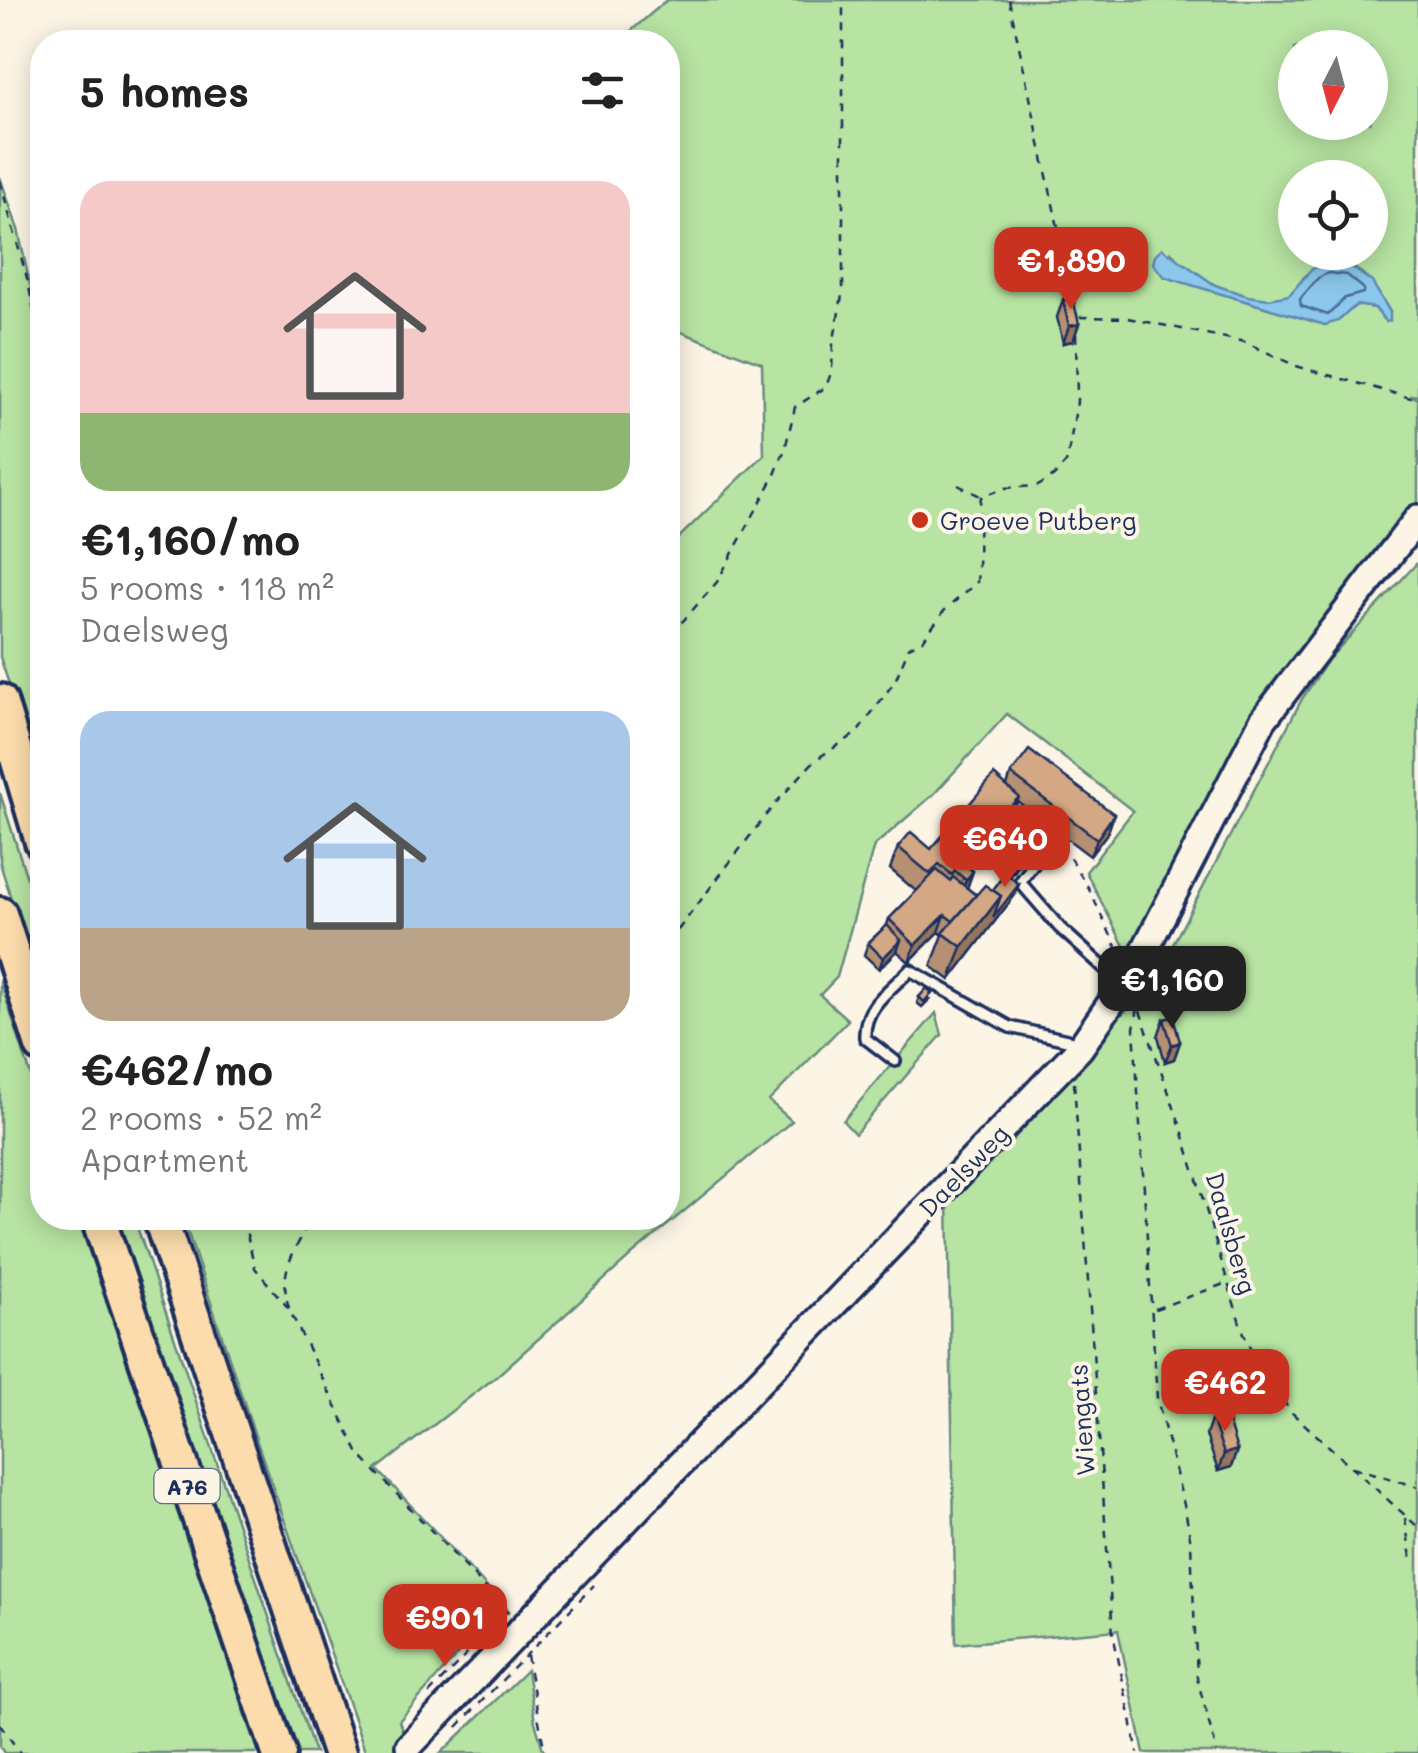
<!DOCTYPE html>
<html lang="en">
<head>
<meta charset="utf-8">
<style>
  body { margin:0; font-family:Mali,sans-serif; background:#f6f6f6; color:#222; height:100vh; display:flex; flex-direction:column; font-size:38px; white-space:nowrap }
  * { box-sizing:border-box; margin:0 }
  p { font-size:32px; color:#767676 }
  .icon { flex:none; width:55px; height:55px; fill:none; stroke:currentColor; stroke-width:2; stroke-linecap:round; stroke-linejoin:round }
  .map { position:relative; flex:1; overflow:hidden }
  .sheet { position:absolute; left:30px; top:30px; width:650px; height:1200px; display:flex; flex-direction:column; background:#fff; border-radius:40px; box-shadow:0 5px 25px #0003 }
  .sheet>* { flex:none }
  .needle { width:65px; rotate:186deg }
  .controls { position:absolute; left:1278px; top:30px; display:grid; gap:20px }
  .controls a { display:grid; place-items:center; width:110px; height:110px; border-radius:50%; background:#fff; box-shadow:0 5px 25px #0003; font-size:50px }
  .price { position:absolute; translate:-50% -85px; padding:0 22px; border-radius:20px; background:#c8321e; color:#fff; font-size:32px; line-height:65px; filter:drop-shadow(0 2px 5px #0008) }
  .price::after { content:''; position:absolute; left:50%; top:60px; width:30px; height:22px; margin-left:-15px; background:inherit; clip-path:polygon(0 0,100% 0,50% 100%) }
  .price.on { background:#222; color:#fff }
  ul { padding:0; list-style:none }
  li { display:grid; align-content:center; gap:20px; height:530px; padding:0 50px }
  li span { display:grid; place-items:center; height:310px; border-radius:30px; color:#555 }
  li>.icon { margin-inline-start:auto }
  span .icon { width:180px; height:180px; fill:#fffc; stroke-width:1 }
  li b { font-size:42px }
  h2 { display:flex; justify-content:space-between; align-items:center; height:120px; padding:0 50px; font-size:42px }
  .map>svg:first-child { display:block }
  .green { fill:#b7e4a2; stroke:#698a80; stroke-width:2.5; fill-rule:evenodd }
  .water { fill:#8cc7ec; stroke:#5f8ab3; stroke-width:2.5 }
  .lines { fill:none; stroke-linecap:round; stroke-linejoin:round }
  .shore { stroke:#486c97; stroke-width:2.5 }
  .lane-casing { stroke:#1b2f5e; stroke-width:16 }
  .secondary-casing { stroke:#1b2f5e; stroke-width:32 }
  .highway-casing { stroke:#1b2f5e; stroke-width:40 }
  .path { stroke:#1b2f5e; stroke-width:2.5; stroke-dasharray:8 8; stroke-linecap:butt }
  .lane { stroke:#fcf5e5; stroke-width:9 }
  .secondary { stroke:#fcf5e5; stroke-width:25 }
  .highway { stroke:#fcdcac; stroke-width:32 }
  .wall { fill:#b69072; stroke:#1b2f5e; stroke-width:2.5; fill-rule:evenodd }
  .shaded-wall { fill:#94765d; stroke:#1b2f5e; stroke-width:2.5 }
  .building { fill:#d4a885; stroke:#1b2f5e; stroke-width:2.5 }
  .poi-dot { fill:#c8321e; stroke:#fcf5e5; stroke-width:4 }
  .labels { text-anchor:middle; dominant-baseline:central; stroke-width:8; stroke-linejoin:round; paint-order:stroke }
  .shield { fill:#fcf5e5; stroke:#5e6a86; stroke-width:2.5 }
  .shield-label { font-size:22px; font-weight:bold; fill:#1b2f5e }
  .poi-label { font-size:25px; fill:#1b2f5e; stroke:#fcf5e5; text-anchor:start }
  .street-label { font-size:25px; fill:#1b2f5e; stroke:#fcf5e5 }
</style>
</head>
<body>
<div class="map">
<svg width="1418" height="1753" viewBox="0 0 1418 1753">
  <rect width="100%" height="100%" fill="#fcf5e5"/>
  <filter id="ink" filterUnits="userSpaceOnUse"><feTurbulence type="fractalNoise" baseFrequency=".01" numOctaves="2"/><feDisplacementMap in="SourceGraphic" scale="20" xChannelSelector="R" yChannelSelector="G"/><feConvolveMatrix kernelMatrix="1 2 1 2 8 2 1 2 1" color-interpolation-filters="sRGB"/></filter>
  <g filter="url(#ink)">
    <!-- green -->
    <g class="green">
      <path d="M667 0H1418V396L1411 395 1418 400V503L1374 558 1134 954 1124 946 1086 872 1133 811 1007 714 934 794 874 846 837 977 820 995 848 1020 769 1101 792 1121 634 1253 497 1376 377 1469 509 1611 479 1630 399 1721 410 1753H366L257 1442 183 1218H668V548L764 455 762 363 668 327V42H618ZM1295 48H1370V122H1295ZM1295 178H1370V252H1295ZM1171 252C1177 257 1182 264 1188 269 1206 284 1261 307 1284 298 1297 293 1300 278 1311 270 1312 270 1325 266 1326 266 1360 257 1374 286 1390 312L1383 319 1375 308 1356 305 1338 321 1325 325 1165 277Z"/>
      <polygon points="0,177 18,229 42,341 42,784 0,657"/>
      <polygon points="1418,562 1418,1753 1144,1753 1118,1630 956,1644 948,1199 1128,1008 1150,1009 1174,942 1302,699 1328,660"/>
      <polygon points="0,793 42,926 42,997 0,863"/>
      <polygon points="0,980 42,1110 42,1218 78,1218 259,1753 4,1753 0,1747"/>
      <polygon points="936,1013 942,1035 855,1134 843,1121"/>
      <polygon points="113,1218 134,1218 315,1753 292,1753"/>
      <polygon points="527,1670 535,1722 544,1753 441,1753"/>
    </g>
    <!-- water -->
    <polygon class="water" points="1162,248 1215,285 1248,296 1269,299 1289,295 1311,270 1324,263 1349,265 1372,282 1390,312 1390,321 1386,322 1375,308 1356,305 1338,321 1325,325 1165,277 1153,264 1155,255"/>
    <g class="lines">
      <!-- shore -->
      <polygon class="shore" points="1328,273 1347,275 1363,288 1363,293 1345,298 1328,315 1301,306 1300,299 1318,278"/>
      <defs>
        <g id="lane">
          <polyline points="1046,848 1020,882 1060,928 1122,984"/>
          <path d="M895 1061 865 1038C863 1007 889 991 910 970L1010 1027 1067 1040 1077 1046"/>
        </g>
        <polyline id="secondary" points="409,1746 1080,1048 1137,965 1263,720 1418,518"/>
        <g id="highway">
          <polyline points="0,701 42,842"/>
          <polyline points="0,914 42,1046"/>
          <polyline points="98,1218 279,1753"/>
          <polyline points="160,1218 339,1753"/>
        </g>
      </defs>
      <!-- lane casing -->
      <use href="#lane" class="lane-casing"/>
      <!-- secondary casing -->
      <use href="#secondary" class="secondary-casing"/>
      <!-- highway casing -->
      <use href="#highway" class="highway-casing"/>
      <!-- path -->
      <g class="path">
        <polyline points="1009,0 1078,320"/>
        <polyline points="0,181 28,282 42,352"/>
        <polyline points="1080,317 1128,318 1245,342 1296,366 1418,400"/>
        <polyline points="958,485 980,496"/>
        <polyline points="668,631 683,621 717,582 774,477 785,449 795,407 826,387 832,370 833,345 843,290 843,0"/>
        <polyline points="1070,858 1088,887 1120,955"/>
        <path d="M668 943 773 806 815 760 857 733 895 681 909 647 923 640 944 611 977 582C980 553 976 526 981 497L1004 488 1038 486 1054 476 1067 461 1077 402 1076 328"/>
        <polyline points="1138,1008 1134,1028 1157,1399 1185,1509 1191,1543 1197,1678 1217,1753"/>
        <polyline points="1140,1011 1183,1133 1240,1323 1255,1361 1291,1412 1418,1527"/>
        <polyline points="1074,1083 1113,1634 1138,1753"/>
        <polyline points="243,1218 255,1268 289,1309 359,1454 509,1613"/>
        <path d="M289 1308C277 1268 296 1253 310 1218"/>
        <polyline points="1155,1309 1227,1283"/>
        <polyline points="1353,1467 1418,1487"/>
        <polyline points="1405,1518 1412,1565"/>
        <polyline points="527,1656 545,1753"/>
        <polyline points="429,1694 489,1631"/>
        <polyline points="0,1724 20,1753"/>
        <polyline points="457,1727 594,1585"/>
      </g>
      <!-- lane -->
      <use href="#lane" class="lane"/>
      <!-- secondary -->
      <use href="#secondary" class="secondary"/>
      <!-- highway -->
      <use href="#highway" class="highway"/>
    </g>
    <!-- wall -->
    <g class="wall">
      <polygon points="1063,300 1073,341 1063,343 1057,317"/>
      <path d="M1011 774 1114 814 1108 832 1090 856 1017 801 1015 808 1040 838 1010 877 1019 884 1015 895 950 980 931 966 943 935 939 932 909 962 897 951 879 969 864 955 868 943 887 925 889 919 916 891 890 869 898 847 931 849 1007 786ZM981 856 1004 874 993 890 975 894 967 888 973 871 970 869Z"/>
      <polygon points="919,997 930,999 922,1007 917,1003"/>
      <polygon points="1164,1019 1180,1042 1174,1059 1165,1062 1158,1036"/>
      <polygon points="1212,1418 1237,1450 1231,1467 1218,1471 1206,1435"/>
    </g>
    <!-- shaded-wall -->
    <g class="shaded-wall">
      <polygon points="1079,324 1073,341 1063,343 1069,326"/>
      <polygon points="1019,797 1010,819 987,839 981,856 963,878 964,864 987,832"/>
      <polygon points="1114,814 1108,832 1090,856 1097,839"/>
      <polygon points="1044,827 1040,838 1009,878 1015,861"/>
      <polygon points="973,871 965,894 958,903 966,880"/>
      <polygon points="1019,884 1015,895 950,980 962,947 1001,896"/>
      <polygon points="945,915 939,932 909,962 915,945"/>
      <polygon points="901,940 897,951 879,969 883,958"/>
      <polygon points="1180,1042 1174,1059 1165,1062 1172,1045"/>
      <polygon points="1237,1450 1231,1467 1218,1471 1224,1454"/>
    </g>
    <!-- building -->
    <g class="building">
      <polygon points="1073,298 1079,324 1069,326 1063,300"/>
      <polygon points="1029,750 1114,814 1097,839 1011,774"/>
      <polygon points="994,775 1019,797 987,832 989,834 964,864 973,871 966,880 955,871 952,875 939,864 930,874 898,847 911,832 931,849"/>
      <polygon points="1016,806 1044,827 1032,842 1034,836 1008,816"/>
      <polygon points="1006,814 1034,836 1015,861 987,839 988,833"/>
      <polygon points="937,870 950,881 953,877 976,895 953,921 945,915 915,945 889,919"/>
      <polygon points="1005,873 1019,884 993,918 1001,896 993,890"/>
      <polygon points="985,885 1001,896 962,947 943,933"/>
      <polygon points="887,925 901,940 883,958 868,943"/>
      <polygon points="927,988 932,993 924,1002 919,997"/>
      <polygon points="1173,1017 1180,1042 1172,1045 1164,1019"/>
      <polygon points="1226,1414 1237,1450 1224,1454 1212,1418"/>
    </g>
  </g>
  <!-- markers -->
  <circle class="poi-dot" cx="920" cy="520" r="10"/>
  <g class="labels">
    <!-- shield labels -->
    <rect class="shield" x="154.5" y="1469" width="65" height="34" rx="8"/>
    <g class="shield-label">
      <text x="187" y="1486">A76</text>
    </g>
    <!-- poi labels -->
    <g class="poi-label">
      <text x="940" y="520">Groeve Putberg</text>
    </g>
    <!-- street labels -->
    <g class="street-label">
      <text transform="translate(963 1170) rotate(-46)">Daelsweg</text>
      <text transform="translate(1232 1233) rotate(74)">Daalsberg</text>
      <text transform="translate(1081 1420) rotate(-94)">Wiengats</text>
    </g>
  </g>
</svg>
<div class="controls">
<a><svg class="needle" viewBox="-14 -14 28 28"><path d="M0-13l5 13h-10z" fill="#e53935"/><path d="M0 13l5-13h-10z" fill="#767676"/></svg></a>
<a><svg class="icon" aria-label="locate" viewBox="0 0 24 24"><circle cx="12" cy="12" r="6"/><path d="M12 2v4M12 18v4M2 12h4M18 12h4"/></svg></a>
</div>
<b class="price" style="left:1071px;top:312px">€1,890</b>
<b class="price" style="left:1005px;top:890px">€640</b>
<b class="price on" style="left:1172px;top:1031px">€1,160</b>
<b class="price" style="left:1225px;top:1434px">€462</b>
<b class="price" style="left:445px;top:1669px">€901</b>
<section class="sheet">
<h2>5 homes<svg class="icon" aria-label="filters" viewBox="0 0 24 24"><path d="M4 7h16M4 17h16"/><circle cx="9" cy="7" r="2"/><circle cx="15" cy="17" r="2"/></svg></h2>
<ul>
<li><span style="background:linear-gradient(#f6c9c9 75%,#8fb573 0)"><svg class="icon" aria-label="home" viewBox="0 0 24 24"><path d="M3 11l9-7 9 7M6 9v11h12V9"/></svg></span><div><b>€1,160/mo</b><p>5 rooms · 118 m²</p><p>Daelsweg</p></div></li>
<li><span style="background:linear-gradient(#a9c7e8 70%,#b9a48a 0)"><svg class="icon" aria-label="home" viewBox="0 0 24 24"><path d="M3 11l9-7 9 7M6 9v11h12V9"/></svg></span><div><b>€462/mo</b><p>2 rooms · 52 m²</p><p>Apartment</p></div></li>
</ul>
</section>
</div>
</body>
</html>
